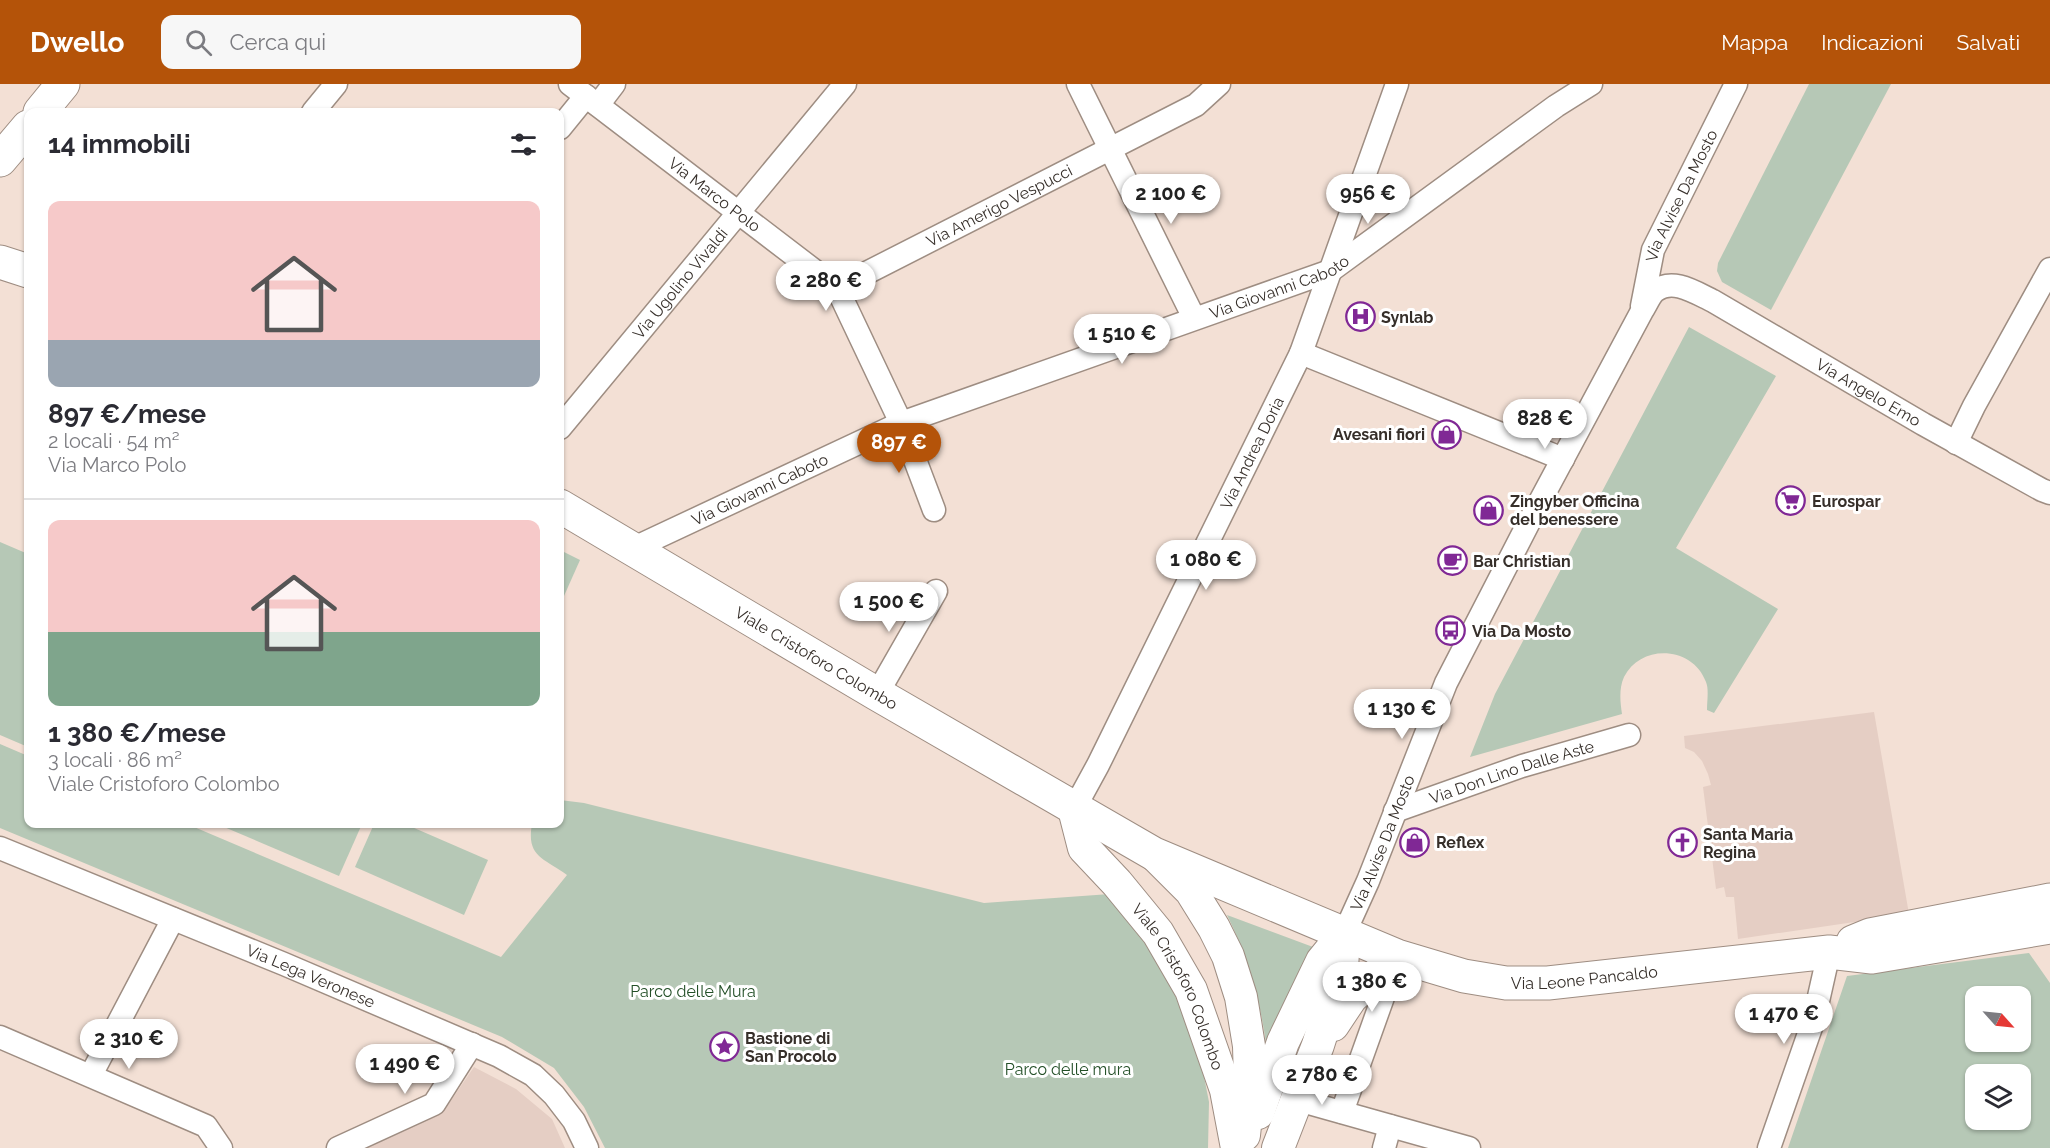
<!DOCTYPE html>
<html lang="it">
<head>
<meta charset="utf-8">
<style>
  body { margin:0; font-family:Raleway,sans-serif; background:#f7f7f7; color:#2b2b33; height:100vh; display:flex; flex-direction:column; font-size:22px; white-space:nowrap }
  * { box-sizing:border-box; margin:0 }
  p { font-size:20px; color:#7c7c81 }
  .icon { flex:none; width:33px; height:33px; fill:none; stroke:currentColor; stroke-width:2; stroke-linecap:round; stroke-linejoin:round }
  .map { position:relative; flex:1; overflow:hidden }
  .side { position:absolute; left:24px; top:24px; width:540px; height:720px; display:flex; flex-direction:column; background:#fff; border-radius:12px; box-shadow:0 2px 4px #0004 }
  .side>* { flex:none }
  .needle { width:39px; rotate:117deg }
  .buttons { position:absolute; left:1965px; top:902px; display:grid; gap:12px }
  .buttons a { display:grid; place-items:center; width:66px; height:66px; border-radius:12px; background:#fff; box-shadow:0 2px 4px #0004; font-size:30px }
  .price { position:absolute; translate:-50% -51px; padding:0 14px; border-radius:21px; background:#fff; color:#222; font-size:20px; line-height:39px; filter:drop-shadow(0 2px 3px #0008) }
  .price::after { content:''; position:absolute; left:50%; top:36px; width:18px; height:14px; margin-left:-9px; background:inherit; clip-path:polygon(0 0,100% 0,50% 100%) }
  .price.current { background:#b45309; color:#fff }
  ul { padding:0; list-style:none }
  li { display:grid; align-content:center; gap:12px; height:318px; padding:0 24px }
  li+li { border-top:2px solid #e1e1e2 }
  li span { display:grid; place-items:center; height:186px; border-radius:12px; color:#555 }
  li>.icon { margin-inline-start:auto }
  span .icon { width:108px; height:108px; fill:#fffc; stroke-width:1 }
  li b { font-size:26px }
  h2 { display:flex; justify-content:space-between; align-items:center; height:72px; padding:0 24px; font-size:26px }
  header { display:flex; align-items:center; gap:36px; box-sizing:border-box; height:84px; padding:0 30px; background:#b45309; color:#fff }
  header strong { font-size:28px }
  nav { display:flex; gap:33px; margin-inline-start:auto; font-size:21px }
  .search { width:420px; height:54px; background:#f7f7f7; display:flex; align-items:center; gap:15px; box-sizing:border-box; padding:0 21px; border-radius:12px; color:#7c7c81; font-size:22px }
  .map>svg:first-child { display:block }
  .education { fill:#e5cec4 }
  .green { fill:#b6c8b6; fill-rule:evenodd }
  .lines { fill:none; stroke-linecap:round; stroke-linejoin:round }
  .street-casing { stroke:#9e8d82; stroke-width:25 }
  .secondary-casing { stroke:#9e8d82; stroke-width:34 }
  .primary-casing { stroke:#9e8d82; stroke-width:35 }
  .street { stroke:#fff; stroke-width:22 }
  .secondary { stroke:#fff; stroke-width:32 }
  .primary { stroke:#fff; stroke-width:33 }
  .labels { text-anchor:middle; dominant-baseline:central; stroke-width:6; stroke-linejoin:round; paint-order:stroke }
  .street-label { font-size:16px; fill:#362f2a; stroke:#fff }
  .poi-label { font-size:16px; font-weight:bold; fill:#362f2a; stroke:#fff; text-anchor:start }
  .park-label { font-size:16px; fill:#234f27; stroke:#fff }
</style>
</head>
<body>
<header>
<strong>Dwello</strong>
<div class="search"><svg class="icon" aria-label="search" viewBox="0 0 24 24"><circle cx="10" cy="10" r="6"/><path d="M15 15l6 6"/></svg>Cerca qui</div>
<nav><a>Mappa</a><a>Indicazioni</a><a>Salvati</a></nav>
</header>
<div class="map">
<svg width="2050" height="1064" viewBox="0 0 2050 1064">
  <rect width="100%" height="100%" fill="#f3e0d5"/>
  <!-- education -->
  <g class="education">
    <polygon points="1874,628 1909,830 1738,855 1734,813 1726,813 1724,803 1716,805 1703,703 1711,701 1708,690 1702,677 1694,668 1685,664 1684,652"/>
    <polygon points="474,983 516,1005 552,1035 565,1064 367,1064 443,1028"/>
  </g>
  <!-- green -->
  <g class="green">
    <polygon points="1809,0 1891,0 1771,226 1722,198 1717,187 1718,179"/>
    <path d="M1689 243 1776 292 1676 464 1778 525 1714 629 1707 626C1707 617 1709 605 1706 598 1693 562 1641 559 1624 593 1619 604 1620 617 1622 630L1470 673 1495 610Z"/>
    <polygon points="0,458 28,470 28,663 0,651"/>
    <polygon points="560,466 580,476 560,521"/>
    <path d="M0 660 28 672V740H187L501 873 567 791C544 774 526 773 532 740H560V716L584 719 984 819 1110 810 1164 885 1197 957 1209 1018 1208 1064H605L584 1023 554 984 502 953 0 744Z"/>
    <polygon points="217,740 362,740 339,792"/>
    <polygon points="374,740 405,740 488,776 464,831 355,783"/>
    <path d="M1227 831 1313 863 1266 959C1259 911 1248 874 1227 831Z"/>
    <path d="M2029 869 2050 899V1064H1788L1847 892ZM1976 912H2020V957H1976ZM1976 990H2020V1035H1976Z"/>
  </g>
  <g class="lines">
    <defs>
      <g id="street">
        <path id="s1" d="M570 0 837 204 901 339 934 426"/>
        <polyline points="1078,0 1194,234"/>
        <polyline points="598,21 614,0"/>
        <polyline points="313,28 336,0"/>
        <polyline points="560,44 586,12"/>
        <path id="s2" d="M837 204 1196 21 1219 0"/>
        <path id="s3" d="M1642 222 1653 166 1736 0"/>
        <polyline points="1301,269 1563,375"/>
        <path id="s4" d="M560 344 845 0"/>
        <polyline points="1956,359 1974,322 2050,185"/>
        <path id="s5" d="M632 465 901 339 1330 187 1556 22 1591 0"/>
        <polyline points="877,610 936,507"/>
        <path id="s6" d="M1074 725 1098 681 1301 269 1397 0"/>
        <path id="s7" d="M1395 727 1522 682 1629 651"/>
        <path id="s8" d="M0 764 284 880 499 972 533 991 554 1011 574 1037 587 1064"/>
        <path id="s9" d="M1344 850 1368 797 1446 599 1529 438 1642 227C1646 221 1650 211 1655 207 1673 193 1696 209 1713 217L1923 340 2042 406 2050 409"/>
        <polyline points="0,953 206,1042 221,1064"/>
        <polyline points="91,991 173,835"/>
        <polyline points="1298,1016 1469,1064"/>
        <polyline points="1342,1028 1397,874"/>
        <polyline points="338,1064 434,1020 472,960"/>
        <polyline points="1384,1064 1390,1042"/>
        <polyline points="1769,1064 1814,935 1829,868"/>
      </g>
      <g id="secondary">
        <path id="s10" d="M1074 725 1084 764 1117 799 1158 849 1191 906 1226 1006 1237 1064"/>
        <polyline points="1154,770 1191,807 1214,844 1228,872 1241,913 1249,962 1250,996 1244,1051"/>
        <polyline points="1333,941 1351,914 1397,872"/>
        <polyline points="1258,1029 1283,958 1322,877 1344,850"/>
        <polyline points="1278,1064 1318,961 1342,885 1344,850"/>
      </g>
      <g id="primary">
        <polyline points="40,28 63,0"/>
        <polyline points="0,76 28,43"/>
        <polyline points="0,178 28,187"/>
        <path id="s11" d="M560 422 877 610 1154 770 1397 872 1464 892 1506 899H1548L1829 868 1872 873 2050 843"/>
        <polyline points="1853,858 1870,851 2050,816"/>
      </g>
    </defs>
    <!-- street casing -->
    <use href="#street" class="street-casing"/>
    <!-- secondary casing -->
    <use href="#secondary" class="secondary-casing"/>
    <!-- primary casing -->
    <use href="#primary" class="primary-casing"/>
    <!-- street -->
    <use href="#street" class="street"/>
    <!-- secondary -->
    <use href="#secondary" class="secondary"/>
    <!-- primary -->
    <use href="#primary" class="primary"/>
  </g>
  <!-- icons -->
  <defs>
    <symbol id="hospital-ring" viewBox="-11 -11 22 22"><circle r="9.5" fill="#fff" stroke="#802895" stroke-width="1.5"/><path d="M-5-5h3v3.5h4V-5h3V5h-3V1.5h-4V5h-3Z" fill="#802895"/></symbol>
    <symbol id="shop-ring" viewBox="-11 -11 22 22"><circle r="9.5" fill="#fff" stroke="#802895" stroke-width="1.5"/><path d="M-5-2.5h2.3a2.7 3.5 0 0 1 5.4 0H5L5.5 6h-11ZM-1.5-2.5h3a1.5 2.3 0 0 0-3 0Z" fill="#802895"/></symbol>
    <symbol id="supermarket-ring" viewBox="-11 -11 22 22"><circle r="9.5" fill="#fff" stroke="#802895" stroke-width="1.5"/><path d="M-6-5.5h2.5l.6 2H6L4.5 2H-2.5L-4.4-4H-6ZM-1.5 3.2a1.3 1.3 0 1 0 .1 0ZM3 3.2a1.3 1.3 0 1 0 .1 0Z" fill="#802895"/></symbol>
    <symbol id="cafe-ring" viewBox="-11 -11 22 22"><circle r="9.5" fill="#fff" stroke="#802895" stroke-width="1.5"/><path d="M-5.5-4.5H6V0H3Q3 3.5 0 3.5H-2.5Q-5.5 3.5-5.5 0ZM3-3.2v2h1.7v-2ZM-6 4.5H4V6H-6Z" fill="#802895"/></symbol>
    <symbol id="bus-ring" viewBox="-11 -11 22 22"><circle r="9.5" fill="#fff" stroke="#802895" stroke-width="1.5"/><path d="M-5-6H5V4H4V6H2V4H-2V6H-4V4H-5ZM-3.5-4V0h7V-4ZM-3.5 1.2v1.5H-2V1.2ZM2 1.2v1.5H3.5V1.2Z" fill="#802895"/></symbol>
    <symbol id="church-ring" viewBox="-11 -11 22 22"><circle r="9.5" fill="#fff" stroke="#802895" stroke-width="1.5"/><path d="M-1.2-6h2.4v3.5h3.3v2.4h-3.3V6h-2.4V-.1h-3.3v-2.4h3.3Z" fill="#802895"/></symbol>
    <symbol id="sight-ring" viewBox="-11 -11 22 22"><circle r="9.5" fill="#fff" stroke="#802895" stroke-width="1.5"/><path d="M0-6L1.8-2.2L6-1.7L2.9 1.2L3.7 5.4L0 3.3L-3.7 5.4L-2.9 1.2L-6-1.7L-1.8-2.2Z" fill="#802895"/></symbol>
  </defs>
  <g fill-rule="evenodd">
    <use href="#hospital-ring" x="1344" y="216" width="33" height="33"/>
    <use href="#shop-ring" x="1430" y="334" width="33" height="33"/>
    <use href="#supermarket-ring" x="1774" y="400" width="33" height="33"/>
    <use href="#shop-ring" x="1472" y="410" width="33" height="33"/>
    <use href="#cafe-ring" x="1436" y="460" width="33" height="33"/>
    <use href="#bus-ring" x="1434" y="530" width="33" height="33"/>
    <use href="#shop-ring" x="1398" y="742" width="33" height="33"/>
    <use href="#church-ring" x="1666" y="742" width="33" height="33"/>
    <use href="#sight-ring" x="708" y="946" width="33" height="33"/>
  </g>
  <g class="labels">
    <!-- street labels -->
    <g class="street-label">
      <text stroke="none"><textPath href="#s1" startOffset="182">Via Marco Polo</textPath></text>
      <text stroke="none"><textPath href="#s3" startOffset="118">Via Alvise Da Mosto</textPath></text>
      <text stroke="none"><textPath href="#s2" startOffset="182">Via Amerigo Vespucci</textPath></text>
      <text stroke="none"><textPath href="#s4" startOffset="188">Via Ugolino Vivaldi</textPath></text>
      <text stroke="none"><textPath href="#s5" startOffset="699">Via Giovanni Caboto</textPath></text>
      <text stroke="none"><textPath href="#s9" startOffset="958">Via Angelo Emo</textPath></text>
      <text stroke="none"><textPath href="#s6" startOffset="398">Via Andrea Doria</textPath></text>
      <text stroke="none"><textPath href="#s5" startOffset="141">Via Giovanni Caboto</textPath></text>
      <text stroke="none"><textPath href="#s11" startOffset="298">Viale Cristoforo Colombo</textPath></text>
      <text stroke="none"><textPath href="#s7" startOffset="123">Via Don Lino Dalle Aste</textPath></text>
      <text stroke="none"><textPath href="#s9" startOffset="99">Via Alvise Da Mosto</textPath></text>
      <text stroke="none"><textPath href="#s8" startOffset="336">Via Lega Veronese</textPath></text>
      <text stroke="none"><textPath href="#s11" startOffset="1143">Via Leone Pancaldo</textPath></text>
      <text stroke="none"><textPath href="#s10" startOffset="210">Viale Cristoforo Colombo</textPath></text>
    </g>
    <!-- poi labels -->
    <g class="poi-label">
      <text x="1381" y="233">Synlab</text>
      <text x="1425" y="350" text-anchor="end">Avesani fiori</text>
      <text x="1510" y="417">Zingyber Officina<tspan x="1510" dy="18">del benessere</tspan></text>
      <text x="1812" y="417">Eurospar</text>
      <text x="1473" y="477">Bar Christian</text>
      <text x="1472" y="547">Via Da Mosto</text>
      <text x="1703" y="750">Santa Maria<tspan x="1703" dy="18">Regina</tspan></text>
      <text x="1436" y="758">Reflex</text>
      <text x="745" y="954">Bastione di<tspan x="745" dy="18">San Procolo</tspan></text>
    </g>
    <!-- park labels -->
    <g class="park-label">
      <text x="693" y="907">Parco delle Mura</text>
      <text x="1068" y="985">Parco delle mura</text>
    </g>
  </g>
</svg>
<div class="buttons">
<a><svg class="needle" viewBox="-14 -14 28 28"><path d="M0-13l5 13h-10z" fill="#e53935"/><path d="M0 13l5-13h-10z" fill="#7c7c81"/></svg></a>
<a><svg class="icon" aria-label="layers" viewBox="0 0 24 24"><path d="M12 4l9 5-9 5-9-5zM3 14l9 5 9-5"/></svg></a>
</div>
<b class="price" style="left:1171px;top:141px">2 100 €</b>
<b class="price" style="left:1368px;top:141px">956 €</b>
<b class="price" style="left:826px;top:228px">2 280 €</b>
<b class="price" style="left:1122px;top:281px">1 510 €</b>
<b class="price" style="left:1545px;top:366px">828 €</b>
<b class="price current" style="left:899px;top:390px">897 €</b>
<b class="price" style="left:1206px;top:507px">1 080 €</b>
<b class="price" style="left:889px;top:549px">1 500 €</b>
<b class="price" style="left:1402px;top:656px">1 130 €</b>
<b class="price" style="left:1372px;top:929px">1 380 €</b>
<b class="price" style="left:1784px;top:961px">1 470 €</b>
<b class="price" style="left:129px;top:986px">2 310 €</b>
<b class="price" style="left:405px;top:1011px">1 490 €</b>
<b class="price" style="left:1322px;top:1022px">2 780 €</b>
<section class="side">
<h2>14 immobili<svg class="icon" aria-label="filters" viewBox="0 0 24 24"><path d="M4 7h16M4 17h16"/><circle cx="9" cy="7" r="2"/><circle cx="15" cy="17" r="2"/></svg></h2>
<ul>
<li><span style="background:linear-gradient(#f6c9c9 75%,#9aa5b1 0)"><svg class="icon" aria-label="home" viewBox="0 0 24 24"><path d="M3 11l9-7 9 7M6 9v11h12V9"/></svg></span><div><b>897 €/mese</b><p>2 locali · 54 m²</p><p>Via Marco Polo</p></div></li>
<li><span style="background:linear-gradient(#f6c9c9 60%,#7fa58c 0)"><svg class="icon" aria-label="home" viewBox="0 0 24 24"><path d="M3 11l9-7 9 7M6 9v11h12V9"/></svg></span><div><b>1 380 €/mese</b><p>3 locali · 86 m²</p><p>Viale Cristoforo Colombo</p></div></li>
</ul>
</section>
</div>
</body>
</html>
